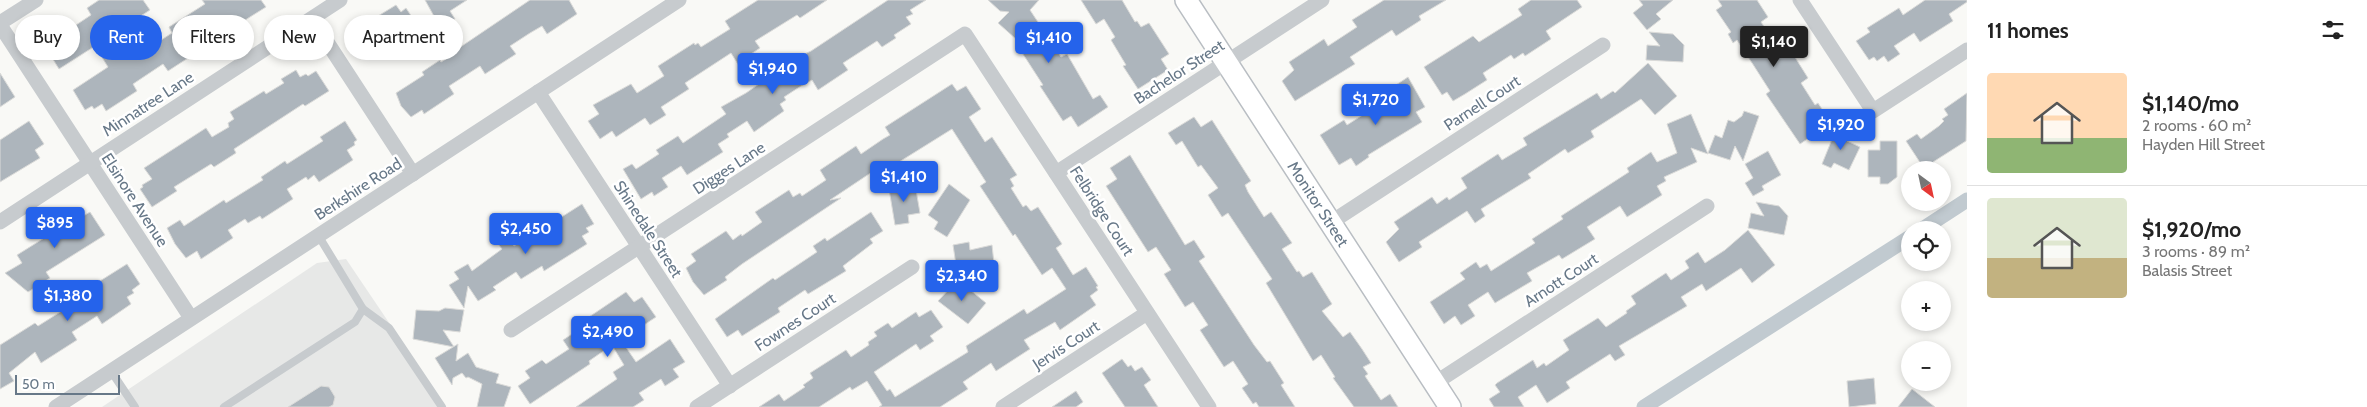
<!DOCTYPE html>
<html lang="en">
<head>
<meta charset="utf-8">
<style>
  body { margin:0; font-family:Cabin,sans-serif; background:#f6f6f6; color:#222; height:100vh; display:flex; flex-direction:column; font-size:19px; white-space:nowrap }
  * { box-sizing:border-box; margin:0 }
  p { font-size:16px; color:#767676 }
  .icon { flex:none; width:28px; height:28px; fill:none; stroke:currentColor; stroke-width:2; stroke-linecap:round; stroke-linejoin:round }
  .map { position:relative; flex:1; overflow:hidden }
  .panel { display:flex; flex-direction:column; background:#fff; width:400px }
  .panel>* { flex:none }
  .banner { position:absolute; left:15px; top:15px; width:475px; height:45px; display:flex; gap:10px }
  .needle { width:32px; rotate:147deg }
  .controls { position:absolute; left:1901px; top:161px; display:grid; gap:10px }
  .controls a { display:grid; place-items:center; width:50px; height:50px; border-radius:50%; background:#fff; box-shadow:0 2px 8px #0003; font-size:25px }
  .scale { position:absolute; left:15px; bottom:12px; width:105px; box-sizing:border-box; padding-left:5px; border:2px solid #677888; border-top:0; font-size:14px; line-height:18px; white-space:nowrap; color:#677888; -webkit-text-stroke:4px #fff; paint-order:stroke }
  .price { position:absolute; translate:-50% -42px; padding:0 11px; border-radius:5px; background:#2563eb; color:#fff; font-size:16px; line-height:32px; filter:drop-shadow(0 1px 2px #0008) }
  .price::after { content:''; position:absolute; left:50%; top:30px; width:15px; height:11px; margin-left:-8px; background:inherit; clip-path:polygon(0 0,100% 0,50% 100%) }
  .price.current { background:#222; color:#fff }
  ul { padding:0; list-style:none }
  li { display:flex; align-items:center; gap:15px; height:125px; padding:0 20px }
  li+li { border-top:1px solid #e0e0e0 }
  li span { display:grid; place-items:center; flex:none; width:140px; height:100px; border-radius:5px; color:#555 }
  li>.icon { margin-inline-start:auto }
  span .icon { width:60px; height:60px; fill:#fffc; stroke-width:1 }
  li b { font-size:21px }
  h2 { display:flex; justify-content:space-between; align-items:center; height:60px; padding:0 20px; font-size:21px }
  .chip { padding:0 18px; border-radius:22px; background:#fff; box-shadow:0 2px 8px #0003; font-size:18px; line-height:45px }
  .chip.current { background:#2563eb; color:#fff }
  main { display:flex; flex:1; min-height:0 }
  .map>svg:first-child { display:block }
  .built { fill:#e7e8e7 }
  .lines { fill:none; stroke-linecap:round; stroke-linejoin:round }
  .canal { stroke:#c1cad0; stroke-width:15 }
  .building { fill:#adb5bc; stroke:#dbdbd9 }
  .secondary-casing { stroke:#b9bec3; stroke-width:24 }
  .lane { stroke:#c7cbce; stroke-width:8 }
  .street { stroke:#c7cbce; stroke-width:15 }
  .secondary { stroke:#fff; stroke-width:21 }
  .labels { text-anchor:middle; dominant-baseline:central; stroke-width:5; stroke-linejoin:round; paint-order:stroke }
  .street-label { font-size:16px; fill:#677888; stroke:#fff }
</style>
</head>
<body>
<main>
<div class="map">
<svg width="1967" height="407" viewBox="0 0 1967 407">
  <rect width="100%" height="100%" fill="#f9f9f6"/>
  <!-- built -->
  <polygon class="built" points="346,259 446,407 102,407 317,263"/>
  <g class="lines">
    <!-- canal -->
    <g class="canal">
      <polyline points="1921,230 1967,200"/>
      <polyline points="1644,407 1910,237"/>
    </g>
  </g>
  <!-- building -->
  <g class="building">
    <polygon points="99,0 143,0 150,10 111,35 125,56 132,52 135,57 172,33 169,27 205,4 202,0 261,0 266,7 234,27 230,20 197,41 202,49 168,71 163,64 133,84 137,91 106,111 102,104 94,109 92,106 85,110 73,90 108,67 95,46 59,69 46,48 60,36 55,28 68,20 73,27 91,15 87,8"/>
    <polygon points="425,0 467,0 450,11 455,19 440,27"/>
    <polygon points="530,0 569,0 577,14 547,34 542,26 530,33 510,46 516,54 485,74 480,66 449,86 454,94 424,114 422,110 411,117 401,106 396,93 424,75 422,72 440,60 441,62 454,54 453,52"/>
    <polygon points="758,0 827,0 800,18 797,15 755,41 760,48 748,56 751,62 741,69 731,53 685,83 689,89 661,107 666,115 650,125 645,118 616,137 612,131 600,139 588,121 599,114 593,105 631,84 637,93 664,76 658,66 694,43 695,45 698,43 701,47 730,29 725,21"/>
    <polygon points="888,0 926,0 910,10 913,14 906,17 911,24 894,35 896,38 882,47 877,41 843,63 848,70 818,90 812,80 801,86 784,97 786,100 780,104 784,111 754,132 747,121 727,134 729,137 718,144 723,152 687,175 681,166 662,178 668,187 654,196 652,192 641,199 623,169 632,164 636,169 659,154 656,150 678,136 683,143 726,114 721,107 746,93 798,57 811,51"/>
    <polygon points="988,0 1039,0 1030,10 1061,57 1067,54 1093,99 1100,95 1108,107 1078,127 1071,116 1063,121 1040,86 1043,85 1021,51 1026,48 998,23 1009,12 1000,11"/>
    <polygon points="1081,0 1122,0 1135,22 1137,21 1141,27 1149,23 1169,54 1161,59 1168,70 1138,89 1123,66 1126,65 1111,40 1115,37 1104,19 1096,24"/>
    <polygon points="1384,0 1446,0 1419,16 1421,20 1396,36 1392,30 1350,57 1355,64 1295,101 1282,81 1294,70 1289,62 1324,39 1328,46 1357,27 1352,20"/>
    <polygon points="1531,0 1577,0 1582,7 1546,31 1551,39 1525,56 1523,53 1514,59 1511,55 1483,73 1487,80 1465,94 1453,101 1447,92 1442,95 1424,67 1473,36 1479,42 1522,15 1518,9"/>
    <polygon points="1639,0 1673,0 1656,14 1661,19 1647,30 1633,13 1643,5"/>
    <polygon points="1718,0 1757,0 1768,17 1761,22 1773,40 1776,39 1783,49 1788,46 1808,78 1801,83 1815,105 1818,103 1831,123 1800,144 1766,94 1770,91 1754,66 1737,40 1733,43 1728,34 1731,32 1716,10 1722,6"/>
    <polygon points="1925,0 1967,0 1967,2 1949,14 1953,21 1920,42 1914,33 1894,46 1900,54 1888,62 1884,56 1877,61 1874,57 1869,60 1856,41 1870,32 1867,28 1899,8 1903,15"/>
    <polygon points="396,5 401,12 406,8 425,37 409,47 404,40 372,59 356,35 368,28 365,24"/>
    <polygon points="1649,32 1673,34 1684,45 1683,62 1646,60 1647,45 1660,46"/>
    <polygon points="1648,63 1677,96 1655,115 1641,99 1591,131 1594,137 1568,153 1565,149 1528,174 1531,178 1481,209 1485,216 1475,223 1467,211 1419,242 1422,247 1399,262 1386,242 1399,229 1394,222 1432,197 1437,204 1447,197 1449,200 1467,188 1461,178 1498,154 1502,160 1527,145 1523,138 1597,93 1601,99 1613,91 1615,93"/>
    <polygon points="296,70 300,77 306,74 308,76 316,71 329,91 305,106 303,104 234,149 236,153 214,167 211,164 174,187 177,191 152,207 140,189 143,187 142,185 152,179 144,168 206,128 212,137 229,127 228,123 234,119 230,112 264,91 266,94 284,83 281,79"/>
    <polygon points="0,73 15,97 0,107"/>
    <polygon points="1408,77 1425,107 1416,112 1422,122 1368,155 1369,157 1356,166 1351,158 1339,165 1320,135 1344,120 1347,125 1391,97 1387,91"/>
    <polygon points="952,84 957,91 966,86 981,109 969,117 985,142 992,137 1017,175 1010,179 1014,186 1011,188 1023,207 1026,205 1031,211 1038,207 1062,244 1056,248 1073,275 1086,267 1098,286 1096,287 1098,290 1090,296 1096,305 1060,330 1055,322 1024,340 1030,349 996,371 991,363 963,382 968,389 940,407 879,407 882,405 867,381 852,390 850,387 819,407 759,407 779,394 784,401 805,387 803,385 813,378 810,373 846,350 851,357 869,345 868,342 877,336 874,332 888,323 892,328 916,312 919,317 931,310 943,327 930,336 934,341 920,350 916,344 874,372 887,391 890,389 895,397 968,352 966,346 1024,309 1027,314 1066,289 1052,268 1042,275 1015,234 1013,236 980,186 986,182 952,129 891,167 887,162 830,200 841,198 742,264 725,277 727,280 704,295 693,282 686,268 696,261 691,254 726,231 733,240 741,234 742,236 762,222 755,212 789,190 793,197 800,193 802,196 826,180 820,170 856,146 861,154 883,139 890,135 885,127"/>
    <polygon points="1967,93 1966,141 1933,162 1938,170 1925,170 1906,141 1917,134 1921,139 1939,126 1944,121 1942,119 1948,115 1944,109"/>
    <polygon points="1744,111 1759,116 1743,161 1735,146 1730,160 1708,153 1715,135 1722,138 1728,120 1734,122 1742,116"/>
    <polygon points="1691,114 1708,154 1691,148 1697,162 1664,177 1666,181 1657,186 1662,195 1627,217 1620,206 1587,227 1595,239 1562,259 1559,255 1527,273 1532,281 1495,303 1488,292 1468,305 1475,316 1461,325 1455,316 1444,324 1430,302 1465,279 1460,273 1476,262 1480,268 1487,264 1491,271 1535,243 1532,239 1563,219 1561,216 1629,172 1627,168 1651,152 1657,162 1677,153 1667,124"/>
    <polygon points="1194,117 1201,127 1212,120 1251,181 1245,185 1248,192 1264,217 1271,212 1292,243 1282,249 1297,272 1299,271 1303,277 1312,272 1332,304 1322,311 1343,337 1350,332 1362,349 1371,363 1363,367 1368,374 1365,376 1381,400 1390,394 1398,407 1354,407 1333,378 1335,377 1321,355 1313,361 1266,283 1272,279 1228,213 1222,217 1208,195 1218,188 1201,165 1198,167 1182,141 1176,145 1168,133"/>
    <polygon points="29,121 44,144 35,150 40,158 0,182 0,140"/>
    <polygon points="345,121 357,140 354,142 355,145 347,150 353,160 319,182 314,175 308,180 306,177 287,189 293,199 262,219 260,216 248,223 245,219 228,230 233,238 201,259 197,251 186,258 175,244 167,228 180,220 184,226 224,200 226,203 263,180 261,177 285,161 287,164 323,141 320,137"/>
    <polygon points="1837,127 1850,133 1847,141 1860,147 1849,170 1834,163 1831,168 1822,164"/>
    <polygon points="1880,141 1897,141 1897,177 1888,184 1880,184 1880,177 1868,177 1868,150 1880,150"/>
    <polygon points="1768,151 1781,175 1762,186 1764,190 1753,196 1745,183 1753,178 1745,164"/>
    <polygon points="1130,155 1185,245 1194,240 1205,257 1199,261 1254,345 1267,362 1270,361 1284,383 1281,385 1295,407 1259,407 1256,402 1253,404 1242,388 1248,384 1233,361 1224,367 1200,330 1208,325 1193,302 1185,307 1164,274 1171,270 1156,247 1148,252 1106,186 1117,179 1110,168"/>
    <polygon points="915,184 920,213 908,215 909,223 895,225 889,189"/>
    <polygon points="949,184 970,200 947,237 934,229 938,222 928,215"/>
    <polygon points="1756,202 1779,206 1788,216 1784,235 1748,228 1751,213 1764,216"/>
    <polygon points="582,204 594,224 586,228 589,232 582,236 587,244 544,271 542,266 521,279 516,272 493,287 496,290 478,301 468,286 464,308 449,285 459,279 454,272 468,264 472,271 502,249 499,245 510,238 514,246 536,232 532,225 545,217 549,225"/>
    <polygon points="76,210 80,218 90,212 105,235 46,272 50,278 28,292 5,273 22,263 17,255 49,235 45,230"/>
    <polygon points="871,212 883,231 870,239 873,243 843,266 846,271 808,294 805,290 778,308 780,312 742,336 738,330 727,337 715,319 773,278 775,280 817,252 813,246 825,238 827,241"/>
    <polygon points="1748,230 1775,265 1752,283 1741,268 1706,291 1702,284 1681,297 1687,306 1619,346 1625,355 1615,361 1610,354 1566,382 1570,388 1547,403 1536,385 1518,397 1524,407 1494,407 1489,399 1500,392 1495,385 1497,383 1533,360 1537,368 1544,363 1546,366 1569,350 1563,340 1598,318 1606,327 1627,313 1626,311 1636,304 1631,296 1666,273 1671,280 1689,268 1685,261 1698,252 1705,263 1725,250"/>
    <polygon points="969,242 970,250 992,245 995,272 958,278 953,245"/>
    <polygon points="127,264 140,284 132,290 134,293 127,297 131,304 102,324 97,316 72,332 77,340 41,363 35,352 9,373 14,381 0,389 0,345 35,323 38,326 73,304 67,293 80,285 84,291"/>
    <polygon points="958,280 986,303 968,324 938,301"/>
    <polygon points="626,292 634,302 642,297 656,317 621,340 636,362 670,339 685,362 673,369 679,377 665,386 661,379 639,393 644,400 633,407 576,407 617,379 613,372 624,365 612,345 589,361 590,364 530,404 518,386 530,378 525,371 542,360 546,364 569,349 563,340 592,321 589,317"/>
    <polygon points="445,308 464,310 460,332 443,330 454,347 413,339 416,310 439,311"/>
    <polygon points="458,344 456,361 468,353 476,367 499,374 496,383 511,387 504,407 477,407 482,384 468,377 466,378 462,373 453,378 452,385 435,358"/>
    <polygon points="1122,359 1128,367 1131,365 1135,371 1142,367 1151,380 1144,385 1158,407 1125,407 1102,373"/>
    <polygon points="1874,378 1876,404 1849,407 1847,381"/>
    <polygon points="321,386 329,387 335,397 333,405 329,407 288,407"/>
    <polygon points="1912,389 1935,407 1898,407"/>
    <polygon points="1076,391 1083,402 1076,407 1052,407"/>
  </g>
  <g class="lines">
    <defs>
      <polyline id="secondary" points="1186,0 1450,407"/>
    </defs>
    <!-- secondary casing -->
    <use href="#secondary" class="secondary-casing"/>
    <!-- lane -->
    <g class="lane">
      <polyline points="363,309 389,328 442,407"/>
      <polyline points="111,371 135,407"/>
      <polyline points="224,407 355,322 363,309 318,235"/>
    </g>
    <!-- street -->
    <g class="street">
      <polyline points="1800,0 1873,111 1967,50"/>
      <polyline points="312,19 413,174"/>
      <polyline points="0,23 36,0"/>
      <polyline points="0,25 191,318"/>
      <polyline points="538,92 730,386"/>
      <polyline points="1056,173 1322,0"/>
      <polyline points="0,222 340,0"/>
      <polyline points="1330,223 1603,45"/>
      <polyline points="511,330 965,34 1209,407"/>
      <polyline points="1435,383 1707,206"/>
      <polyline points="56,407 679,0"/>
      <polyline points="697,407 912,267"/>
      <polyline points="1003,407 1147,313"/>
    </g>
    <!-- secondary -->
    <use href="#secondary" class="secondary"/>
  </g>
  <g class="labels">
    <!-- street labels -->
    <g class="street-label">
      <text transform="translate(1179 72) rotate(-33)">Bachelor Street</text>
      <text transform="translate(1482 103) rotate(-33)">Parnell Court</text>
      <text transform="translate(148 104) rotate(-33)">Minnatree Lane</text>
      <text transform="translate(729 168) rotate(-33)">Digges Lane</text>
      <text transform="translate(358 189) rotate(-33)">Berkshire Road</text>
      <text transform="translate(135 200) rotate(57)">Elsinore Avenue</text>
      <text transform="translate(1318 204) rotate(57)">Monitor Street</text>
      <text transform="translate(1102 211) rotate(57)">Felbridge Court</text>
      <text transform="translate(648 229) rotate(57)">Shinedale Street</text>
      <text transform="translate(1561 280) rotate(-33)">Arnott Court</text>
      <text transform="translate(795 322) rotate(-33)">Fownes Court</text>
      <text transform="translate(1066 345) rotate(-33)">Jervis Court</text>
    </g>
  </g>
</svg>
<div class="controls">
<a><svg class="needle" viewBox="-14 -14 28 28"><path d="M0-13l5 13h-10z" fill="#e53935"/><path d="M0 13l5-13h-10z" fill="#767676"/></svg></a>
<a><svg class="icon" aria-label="locate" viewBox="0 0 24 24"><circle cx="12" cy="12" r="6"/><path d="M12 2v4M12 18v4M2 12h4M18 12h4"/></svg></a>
<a>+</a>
<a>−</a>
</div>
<div class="scale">50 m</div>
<b class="price" style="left:1049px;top:64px">$1,410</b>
<b class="price current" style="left:1774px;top:68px">$1,140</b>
<b class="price" style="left:773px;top:95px">$1,940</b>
<b class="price" style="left:1376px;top:126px">$1,720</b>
<b class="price" style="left:1841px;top:151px">$1,920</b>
<b class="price" style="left:904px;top:203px">$1,410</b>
<b class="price" style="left:55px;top:249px">$895</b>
<b class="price" style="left:526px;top:255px">$2,450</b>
<b class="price" style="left:962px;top:302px">$2,340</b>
<b class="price" style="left:68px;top:322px">$1,380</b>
<b class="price" style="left:608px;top:358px">$2,490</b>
<div class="banner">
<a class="chip">Buy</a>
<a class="chip current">Rent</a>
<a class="chip">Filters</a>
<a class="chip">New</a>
<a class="chip">Apartment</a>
</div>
</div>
<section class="panel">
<h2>11 homes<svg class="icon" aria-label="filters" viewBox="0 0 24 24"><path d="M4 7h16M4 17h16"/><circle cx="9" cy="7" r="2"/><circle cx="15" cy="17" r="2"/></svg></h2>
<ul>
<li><span style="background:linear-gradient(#ffd9b3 65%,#8fb573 0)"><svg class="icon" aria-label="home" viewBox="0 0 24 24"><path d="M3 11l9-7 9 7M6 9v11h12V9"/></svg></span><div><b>$1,140/mo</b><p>2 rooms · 60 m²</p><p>Hayden Hill Street</p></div></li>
<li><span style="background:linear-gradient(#dfe7d0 60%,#c2b280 0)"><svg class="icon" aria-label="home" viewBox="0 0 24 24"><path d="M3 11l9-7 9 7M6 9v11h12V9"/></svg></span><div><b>$1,920/mo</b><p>3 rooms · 89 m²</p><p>Balasis Street</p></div></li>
</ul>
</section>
</main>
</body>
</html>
